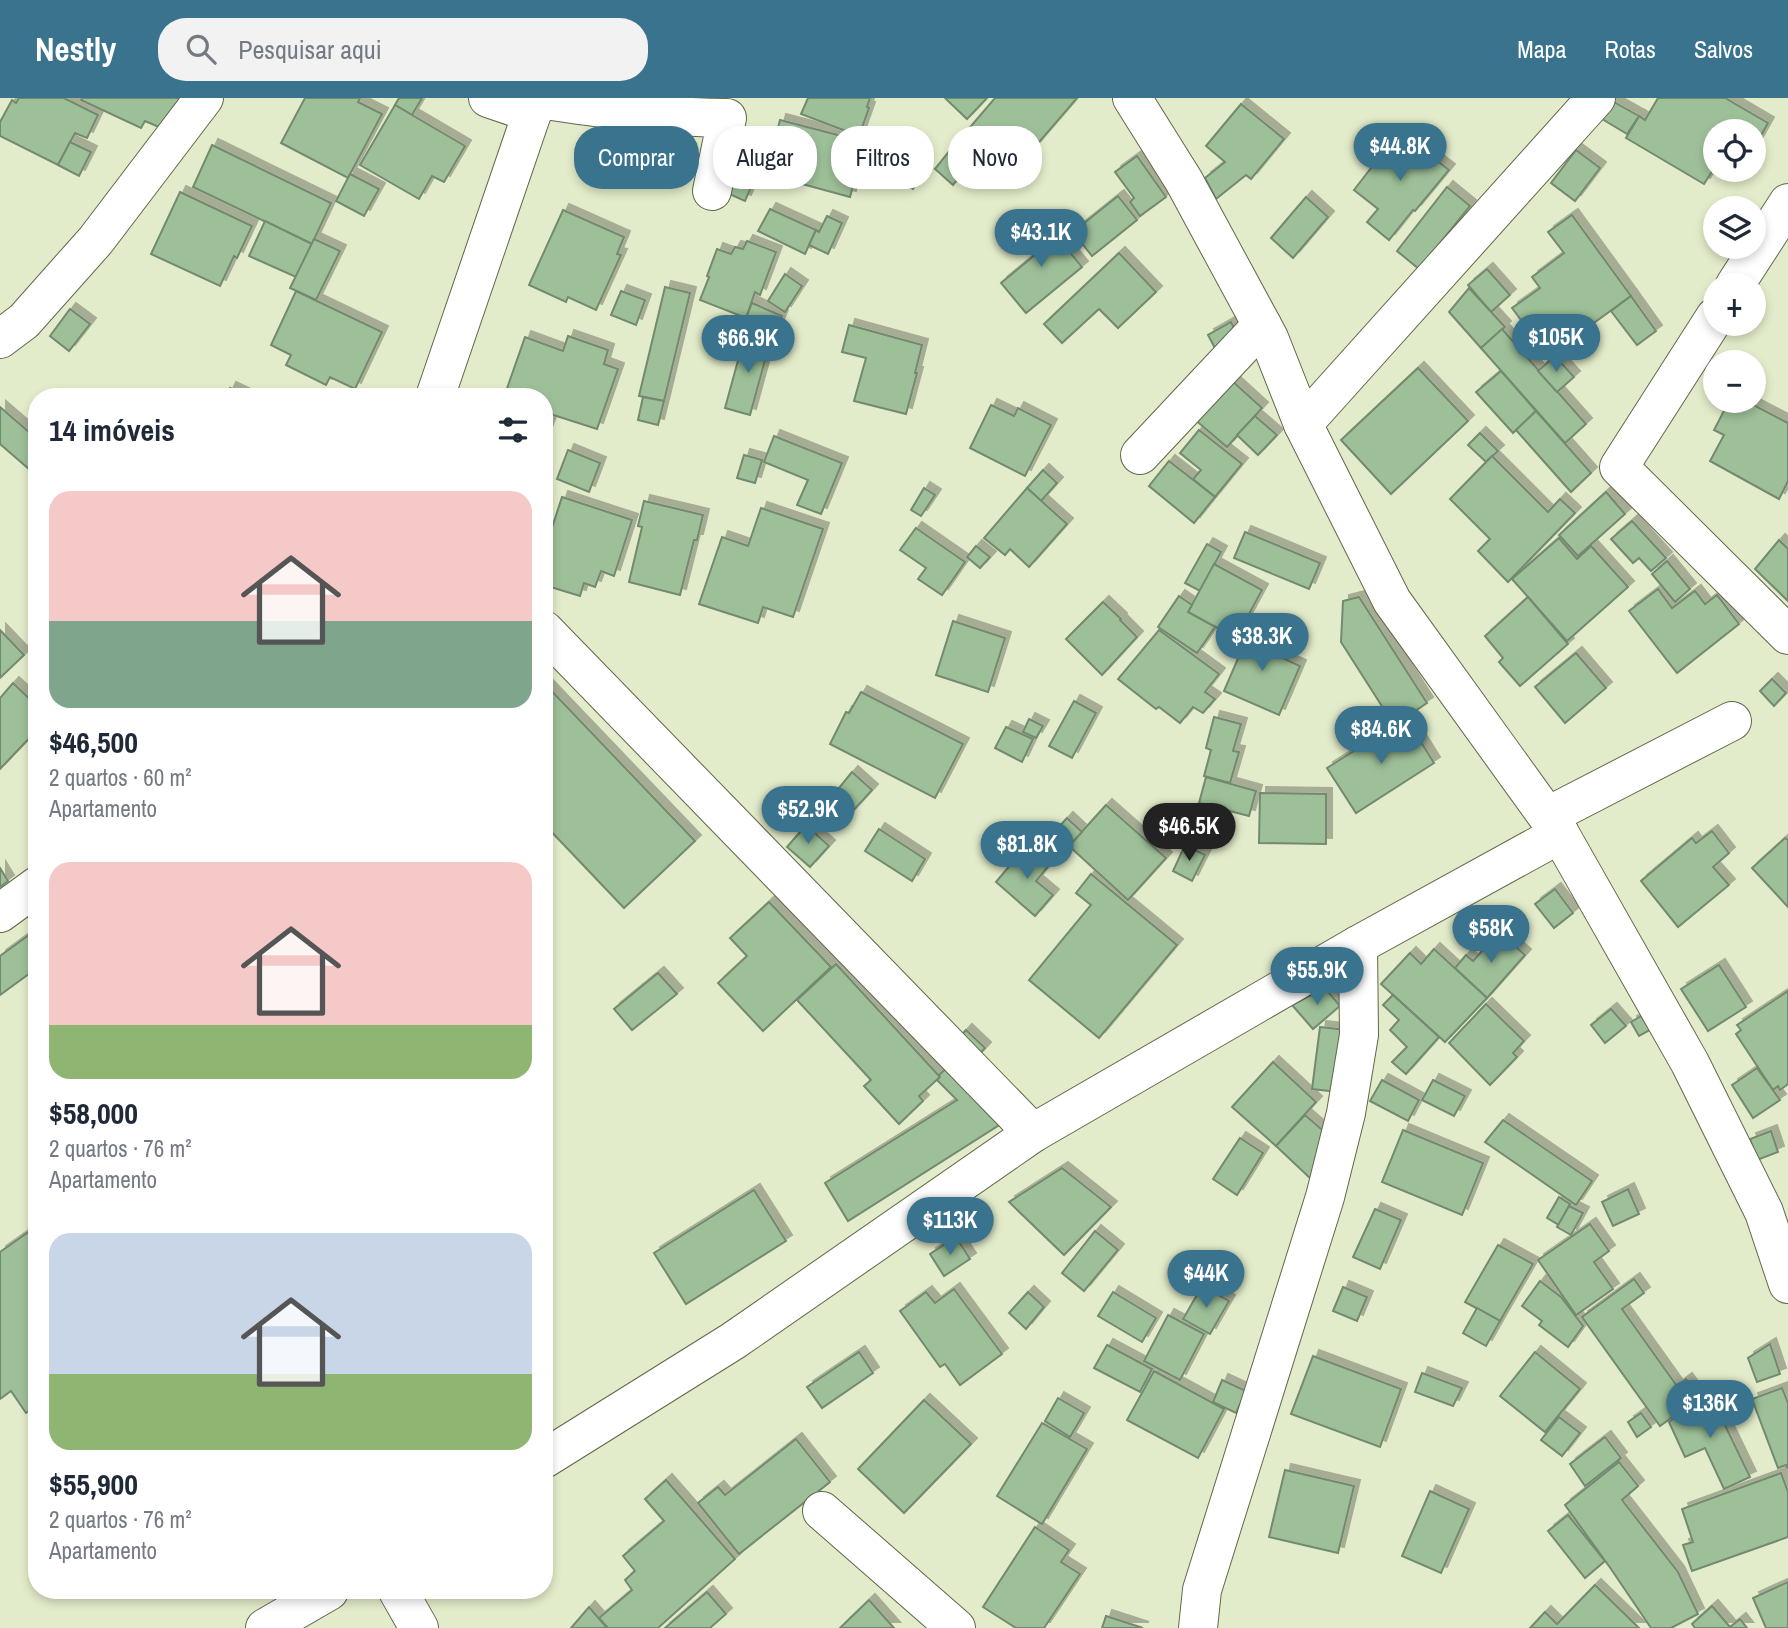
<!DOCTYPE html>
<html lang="pt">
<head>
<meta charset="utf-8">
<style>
  body { margin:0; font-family:"Archivo Narrow",sans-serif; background:#f2f2f3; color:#1f2937; height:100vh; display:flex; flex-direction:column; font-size:26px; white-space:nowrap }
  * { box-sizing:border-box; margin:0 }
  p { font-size:23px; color:#747a83 }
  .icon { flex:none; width:38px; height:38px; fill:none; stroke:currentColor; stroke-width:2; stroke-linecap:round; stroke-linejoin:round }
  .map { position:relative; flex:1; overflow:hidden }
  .details { position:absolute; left:28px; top:290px; width:525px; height:1211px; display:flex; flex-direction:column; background:#fff; border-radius:28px; box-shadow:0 4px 10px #0003 }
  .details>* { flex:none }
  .banner { position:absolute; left:574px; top:28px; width:665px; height:63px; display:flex; gap:14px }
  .tools { position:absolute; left:1703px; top:21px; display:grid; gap:14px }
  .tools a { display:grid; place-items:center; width:63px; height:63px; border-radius:50%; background:#fff; box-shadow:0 4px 10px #0003; font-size:35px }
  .price { position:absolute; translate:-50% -60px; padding:0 16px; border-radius:24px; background:#3a738d; color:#fff; font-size:23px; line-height:46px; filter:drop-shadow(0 2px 4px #0008) }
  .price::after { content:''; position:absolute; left:50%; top:42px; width:21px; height:16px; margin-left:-10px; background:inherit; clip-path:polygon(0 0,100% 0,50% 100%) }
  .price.current { background:#222; color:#fff }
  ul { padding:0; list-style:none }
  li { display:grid; align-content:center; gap:14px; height:371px; padding:0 21px }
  li span { display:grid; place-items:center; height:217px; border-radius:21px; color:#555 }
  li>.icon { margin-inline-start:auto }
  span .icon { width:126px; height:126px; fill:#fffc; stroke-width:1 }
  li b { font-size:30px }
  h2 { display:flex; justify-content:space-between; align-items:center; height:84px; padding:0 21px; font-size:30px }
  .tag { padding:0 24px; border-radius:28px; background:#fff; box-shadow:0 4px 10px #0003; font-size:24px; line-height:63px }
  .tag.current { background:#3a738d; color:#fff }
  header { display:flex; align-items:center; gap:42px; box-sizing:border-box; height:98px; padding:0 35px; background:#3a738d; color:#fff }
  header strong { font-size:33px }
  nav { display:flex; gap:38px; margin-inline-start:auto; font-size:24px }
  .search { width:490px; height:63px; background:#f2f2f3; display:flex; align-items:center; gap:18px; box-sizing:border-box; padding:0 24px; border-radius:28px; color:#747a83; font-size:26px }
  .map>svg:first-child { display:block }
  .building { fill:#9ec099; stroke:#73896f; stroke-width:2; filter:url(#shadow) }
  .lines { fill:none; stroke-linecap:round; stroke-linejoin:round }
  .minor-casing { stroke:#60684a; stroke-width:40 }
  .minor { stroke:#fff; stroke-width:38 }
</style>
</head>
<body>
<header>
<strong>Nestly</strong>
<div class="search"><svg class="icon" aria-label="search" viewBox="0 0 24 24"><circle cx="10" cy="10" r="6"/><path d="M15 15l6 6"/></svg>Pesquisar aqui</div>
<nav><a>Mapa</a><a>Rotas</a><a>Salvos</a></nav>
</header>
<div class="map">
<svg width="1788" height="1530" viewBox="0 0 1788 1530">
  <defs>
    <filter id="shadow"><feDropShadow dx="6" dy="-6" stdDeviation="0" flood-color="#0004"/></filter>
  </defs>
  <rect width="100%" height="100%" fill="#e3ecca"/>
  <!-- building -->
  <g class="building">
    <polygon points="19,0 64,0 98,17 87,40 75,35 58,67 0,38 0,24 12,2 16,5"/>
    <polygon points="82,0 189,0 166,32 145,23 141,30 81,2"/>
    <polygon points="305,0 360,0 358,4 382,16 348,80 281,45"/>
    <polygon points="399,0 422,0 412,17 395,7"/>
    <polygon points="808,0 870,0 867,9 869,10 859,38 801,16"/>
    <polygon points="945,0 987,0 967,21"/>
    <polygon points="995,0 1077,0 1003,86 981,68 985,63 960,41"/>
    <polygon points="1658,0 1725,0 1768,25 1754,50 1754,33 1715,33 1715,69 1704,86 1626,40 1639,18 1645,22"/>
    <polygon points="1612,3 1639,18 1627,36 1602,21"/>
    <polygon points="1241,6 1284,41 1251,81 1246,77 1216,101 1205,80 1225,64 1206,48"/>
    <polygon points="395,7 465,48 444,84 432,78 419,101 360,67"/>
    <polygon points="780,22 865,44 850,99 769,77 777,51 773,50"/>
    <polygon points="1404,33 1429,53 1427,55 1449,72 1415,113 1413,112 1389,142 1367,124 1378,111 1354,92 1385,52 1387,54"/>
    <polygon points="70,44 91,54 79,78 58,67"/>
    <polygon points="212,47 331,105 312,146 193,89"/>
    <polygon points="951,51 970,66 953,87 935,71"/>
    <polygon points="1576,52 1600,70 1575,103 1551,85"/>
    <polygon points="904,56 925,68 913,91 893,80"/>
    <polygon points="1137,58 1166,99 1140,118 1130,104 1134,100 1115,74"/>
    <polygon points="729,64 757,76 745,103 718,91"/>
    <polygon points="1720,72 1740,72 1735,81"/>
    <polygon points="350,76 379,91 364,118 336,103"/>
    <polygon points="1447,89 1470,108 1419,171 1397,153"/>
    <polygon points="180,94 252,128 237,160 234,158 220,188 151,156"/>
    <polygon points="1118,98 1137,122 1092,158 1073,134"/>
    <polygon points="1306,99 1328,119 1293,160 1271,140"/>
    <polygon points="770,111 816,132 805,156 758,133"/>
    <polygon points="563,112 624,139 617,156 621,157 596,212 568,199 566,204 529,187"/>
    <polygon points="1572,117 1631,198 1548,258 1512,210 1540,190 1532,179 1564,155 1548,134"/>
    <polygon points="827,118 842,125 828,156 809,147 816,132 819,134"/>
    <polygon points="265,123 312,146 296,179 249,158"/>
    <polygon points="1045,124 1082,169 1026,215 1001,185 1037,155 1025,141"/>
    <polygon points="314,141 340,153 316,202 290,190"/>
    <polygon points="747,143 776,154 760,197 755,194 746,220 700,202 709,179 707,178 717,151 731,156 735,149 743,151"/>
    <polygon points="1119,155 1156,194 1118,230 1099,211 1062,245 1044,226"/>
    <polygon points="1487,171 1510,197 1491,214 1468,187"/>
    <polygon points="785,176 802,188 785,214 768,203"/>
    <polygon points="665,189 690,195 664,303 639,298"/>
    <polygon points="1469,190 1505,229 1481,250 1449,214"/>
    <polygon points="296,193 382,234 355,291 330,279 326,287 286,267 291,257 271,247"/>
    <polygon points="621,193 645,202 636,227 611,217"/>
    <polygon points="1631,198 1656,233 1637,247 1611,213"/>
    <polygon points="752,205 782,218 771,242 742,230"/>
    <polygon points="70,211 90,226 69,253 50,238"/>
    <polygon points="1231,224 1238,238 1217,254 1208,237"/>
    <polygon points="849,227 922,247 915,275 917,275 906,316 854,303 866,260 842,254"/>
    <polygon points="1502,231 1586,326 1565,345 1481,250"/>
    <polygon points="745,237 770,244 750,317 725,310"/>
    <polygon points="568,238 608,252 604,266 618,271 597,331 544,314 544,299 504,299 525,239 563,253"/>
    <polygon points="1555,258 1574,279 1557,294 1538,273"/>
    <polygon points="1418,270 1468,323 1391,396 1341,342"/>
    <polygon points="1501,273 1536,313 1513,335 1476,294"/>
    <polygon points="1229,280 1262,310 1227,349 1193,320"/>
    <polygon points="230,290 249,299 226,299"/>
    <polygon points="643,299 664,303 658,327 638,322"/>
    <polygon points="1729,303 1746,303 1788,325 1788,383 1779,401 1710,363 1724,337 1714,332"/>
    <polygon points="991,307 1014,318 1018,310 1051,327 1025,378 970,350"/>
    <polygon points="0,309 37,341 37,378 0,346"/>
    <polygon points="1536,313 1591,375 1571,394 1516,332"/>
    <polygon points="544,317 552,319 545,338 544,337"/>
    <polygon points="1255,318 1277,337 1258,357 1237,337"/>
    <polygon points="1199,332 1242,366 1215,399 1193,381 1201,372 1180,355"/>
    <polygon points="1480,335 1498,353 1486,364 1468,347"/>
    <polygon points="774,338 842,365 821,416 797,407 808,382 764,364"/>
    <polygon points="568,352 600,365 589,394 557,381"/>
    <polygon points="744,357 762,362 755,385 737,380"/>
    <polygon points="1492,358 1548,414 1560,401 1575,415 1508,484 1478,453 1490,441 1450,401"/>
    <polygon points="1169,363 1215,399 1194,425 1149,388"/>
    <polygon points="1043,372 1057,385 1041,403 1027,390"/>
    <polygon points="924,390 935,397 921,418 911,412"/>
    <polygon points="1027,390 1067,426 1029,469 1010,451 1005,457 984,440"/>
    <polygon points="1606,394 1625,416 1578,458 1559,437"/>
    <polygon points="562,399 632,422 614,478 601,473 595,489 584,485 580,498 544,487 544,454"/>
    <polygon points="644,403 703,417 697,442 694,442 680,497 629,484 642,429 638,428"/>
    <polygon points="761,410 823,431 793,519 763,509 758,525 699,506 722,439 748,448"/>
    <polygon points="1632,423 1666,460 1651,473 1639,460 1633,465 1611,441"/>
    <polygon points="916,430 965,464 942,497 918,481 926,470 900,452"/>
    <polygon points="1245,434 1320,465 1309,491 1234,460"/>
    <polygon points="1559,440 1577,461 1591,448 1628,489 1567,543 1512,481"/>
    <polygon points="1779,442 1788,451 1788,503 1755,471"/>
    <polygon points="1207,446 1221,454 1200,493 1185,485"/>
    <polygon points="976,448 990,459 980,470 967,459"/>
    <polygon points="1667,463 1690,491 1675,504 1652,476"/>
    <polygon points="1214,466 1262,492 1236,540 1188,514"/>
    <polygon points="1658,491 1672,510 1695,493 1705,506 1717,497 1739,526 1677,575 1629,513"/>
    <polygon points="1179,498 1192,507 1188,514 1215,529 1197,555 1158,529"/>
    <polygon points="1359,499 1427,605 1394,627 1341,544 1343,503"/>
    <polygon points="1528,499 1568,546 1520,588 1499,564 1503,560 1485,538"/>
    <polygon points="1103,504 1121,521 1120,522 1137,539 1102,577 1066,541"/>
    <polygon points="953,523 1005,540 988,594 936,577"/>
    <polygon points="1251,530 1283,544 1278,558 1300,568 1279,617 1224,593"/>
    <polygon points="0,532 24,557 0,580"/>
    <polygon points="1159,532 1219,576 1205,594 1215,601 1203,615 1193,609 1180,625 1159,609 1156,611 1118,581"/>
    <polygon points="1576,555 1606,590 1565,625 1535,589"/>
    <polygon points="1772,581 1786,595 1774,608 1760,593"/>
    <polygon points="13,585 37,608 37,632 0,671 0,600"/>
    <polygon points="544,585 695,743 624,810 544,726"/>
    <polygon points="861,594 963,646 935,700 830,646 846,614 849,615"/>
    <polygon points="1074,603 1096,615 1072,660 1049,648"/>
    <polygon points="1214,619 1241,626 1233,653 1239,654 1230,685 1204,678 1211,652 1206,650"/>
    <polygon points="1406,620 1434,665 1356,715 1327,670"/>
    <polygon points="1029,621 1043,628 1036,640 1023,634"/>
    <polygon points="1006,629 1033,641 1022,664 995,650"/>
    <polygon points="852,674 872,692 854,712 834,696"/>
    <polygon points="1206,679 1256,693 1249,718 1199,705"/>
    <polygon points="1260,695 1326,696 1326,746 1259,745"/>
    <polygon points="1106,707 1166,760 1128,802 1069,748"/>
    <polygon points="1067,720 1082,734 1065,752 1050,739"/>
    <polygon points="806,727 829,748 810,769 787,749"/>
    <polygon points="879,731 925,761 912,783 865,753"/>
    <polygon points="1712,733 1729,755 1713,769 1729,787 1678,829 1641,783 1692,740 1696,745"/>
    <polygon points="1785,740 1788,742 1788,809 1752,770"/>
    <polygon points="1027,747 1050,766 1036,783 1053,797 1035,818 996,784"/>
    <polygon points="1185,747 1205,757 1192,783 1173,773"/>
    <polygon points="0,770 8,783 0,789"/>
    <polygon points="1091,776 1177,847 1099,940 1029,882 1091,807 1076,795"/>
    <polygon points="1555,791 1573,815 1554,830 1535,806"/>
    <polygon points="769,804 831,869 763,933 718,885 747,858 730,840"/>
    <polygon points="37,831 37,870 0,897 0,858"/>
    <polygon points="1499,834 1525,857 1487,900 1455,870 1466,857 1473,863"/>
    <polygon points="1434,851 1487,900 1445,944 1381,886 1410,855 1421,866"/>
    <polygon points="836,866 940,979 919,998 923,1003 899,1026 864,988 871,982 797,902"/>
    <polygon points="1719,867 1746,909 1708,933 1681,891"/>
    <polygon points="658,875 677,896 632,932 614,911"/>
    <polygon points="1325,890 1340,908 1313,931 1292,907"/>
    <polygon points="1788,893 1788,986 1780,992 1778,988 1773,992 1736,936 1741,932 1737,927"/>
    <polygon points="1393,897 1439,939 1406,976 1392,964 1407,949 1390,932 1399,922 1383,907"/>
    <polygon points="1486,906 1524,943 1513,955 1517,959 1490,987 1449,945"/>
    <polygon points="1611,911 1626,928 1605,945 1591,927"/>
    <polygon points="1641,918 1650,932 1639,938 1631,924"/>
    <polygon points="1320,929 1346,932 1338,994 1312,991"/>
    <polygon points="966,932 985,950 975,961 956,943"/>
    <polygon points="1273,964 1316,1004 1276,1048 1232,1009"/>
    <polygon points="950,967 1004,1024 848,1123 825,1085 957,1002 937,982 940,979 939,977"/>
    <polygon points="1757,970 1780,1002 1753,1020 1732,987"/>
    <polygon points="1382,982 1419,1002 1408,1023 1370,1003"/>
    <polygon points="1433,982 1465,998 1454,1018 1422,1002"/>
    <polygon points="1305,1017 1328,1037 1312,1082 1276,1048"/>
    <polygon points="1503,1022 1592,1083 1576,1107 1485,1044"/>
    <polygon points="1403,1032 1483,1065 1462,1117 1382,1084"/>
    <polygon points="1771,1033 1778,1054 1757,1062 1750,1041"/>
    <polygon points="1240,1040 1263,1055 1237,1097 1213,1081"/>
    <polygon points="1062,1070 1111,1109 1064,1157 1009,1104"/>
    <polygon points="1628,1091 1639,1116 1613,1128 1602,1104"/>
    <polygon points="754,1092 786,1143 686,1206 654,1155"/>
    <polygon points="1559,1099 1570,1106 1559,1127 1547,1120"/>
    <polygon points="1569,1108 1583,1115 1571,1137 1557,1129"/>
    <polygon points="1375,1111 1401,1122 1380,1171 1353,1159"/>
    <polygon points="1590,1126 1609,1153 1594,1164 1613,1191 1576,1217 1538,1162"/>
    <polygon points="37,1128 37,1308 26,1315 11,1293 0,1301 0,1154"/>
    <polygon points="1095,1133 1118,1152 1084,1193 1062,1175"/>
    <polygon points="956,1139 970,1161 944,1178 930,1156"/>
    <polygon points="1498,1147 1533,1166 1500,1223 1465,1204"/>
    <polygon points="1634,1181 1644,1195 1622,1211 1677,1288 1686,1281 1699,1299 1660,1328 1582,1219"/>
    <polygon points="1540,1183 1561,1199 1583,1228 1568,1249 1539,1227 1542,1223 1522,1208"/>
    <polygon points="1202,1188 1229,1203 1210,1236 1183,1221"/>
    <polygon points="1343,1189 1367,1199 1357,1223 1333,1213"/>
    <polygon points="954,1191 1002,1256 960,1287 945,1266 940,1269 900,1213 926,1194 935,1205"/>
    <polygon points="1028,1194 1044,1209 1026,1231 1009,1215"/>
    <polygon points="1113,1194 1156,1220 1142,1244 1098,1218"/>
    <polygon points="1477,1210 1500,1223 1486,1248 1463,1235"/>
    <polygon points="1168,1217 1204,1236 1180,1282 1144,1263"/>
    <polygon points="1770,1246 1780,1276 1757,1284 1748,1260"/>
    <polygon points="1107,1247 1152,1271 1140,1294 1094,1270"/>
    <polygon points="859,1254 873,1275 822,1310 807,1289"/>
    <polygon points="1535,1254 1580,1291 1545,1334 1500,1298"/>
    <polygon points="1313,1258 1401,1291 1380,1349 1291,1316"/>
    <polygon points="1154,1273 1224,1311 1198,1360 1127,1322"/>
    <polygon points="1422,1275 1462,1290 1453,1308 1415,1294"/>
    <polygon points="1222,1282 1246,1293 1236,1315 1213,1304"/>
    <polygon points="1782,1290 1788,1305 1788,1371 1786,1367 1778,1370 1752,1301"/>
    <polygon points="1709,1294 1750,1379 1724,1391 1705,1350 1685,1359 1669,1324"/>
    <polygon points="1058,1300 1084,1315 1070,1339 1045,1323"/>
    <polygon points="924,1302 971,1346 904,1415 858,1371"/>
    <polygon points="1641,1315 1651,1329 1637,1339 1628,1324"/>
    <polygon points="1559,1319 1580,1335 1562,1358 1541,1342"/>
    <polygon points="1042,1325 1087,1351 1042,1426 997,1398"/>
    <polygon points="1605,1339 1621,1360 1585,1388 1570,1366"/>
    <polygon points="796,1341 830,1384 739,1456 698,1405 718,1389 725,1397"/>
    <polygon points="1619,1364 1638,1388 1622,1402 1678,1474 1698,1516 1671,1530 1651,1530 1611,1471 1565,1407"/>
    <polygon points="1285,1372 1354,1388 1338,1455 1269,1439"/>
    <polygon points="1781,1375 1788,1394 1788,1439 1692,1473 1683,1447 1693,1444 1682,1411"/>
    <polygon points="666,1382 735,1461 658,1530 608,1530 599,1520 632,1492 625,1482 635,1473 623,1458 664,1423 645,1401"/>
    <polygon points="1430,1393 1469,1411 1441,1475 1402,1458"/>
    <polygon points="1568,1417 1605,1463 1585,1480 1548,1433"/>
    <polygon points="1035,1429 1069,1452 1061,1464 1080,1476 1044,1530 1016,1530 983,1509"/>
    <polygon points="1788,1484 1788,1530 1766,1530 1753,1500"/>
    <polygon points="1595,1487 1639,1530 1530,1530 1545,1514 1557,1526"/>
    <polygon points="707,1494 726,1516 710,1530 665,1530"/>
    <polygon points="869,1502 894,1530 840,1530"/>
    <polygon points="1712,1508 1730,1529 1740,1521 1747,1530 1695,1530 1692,1526"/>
    <polygon points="589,1509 607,1530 571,1530"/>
    <polygon points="1106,1518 1143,1530 1102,1530"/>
  </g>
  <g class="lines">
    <defs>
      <g id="minor">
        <polyline points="488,0 532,15"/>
        <polyline points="1132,0 1184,83 1269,240 1303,326 1392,503 1560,736 1690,965 1764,1114 1788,1186"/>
        <path d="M539 1C601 10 664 20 727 20L712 93"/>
        <polyline points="1735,187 1788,105"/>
        <polyline points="1715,219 1619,369 1788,537"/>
        <polyline points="0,241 24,223 96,142 204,0"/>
        <polyline points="435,299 532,15 539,0"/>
        <polyline points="1303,326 1596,0"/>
        <polyline points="1140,357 1262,227"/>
        <polyline points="544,532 1033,1035"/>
        <polyline points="1548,718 1732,623"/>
        <polyline points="0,815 37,788"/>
        <polyline points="544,1361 733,1243 1033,1035 1358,847 1560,736"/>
        <polyline points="822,1413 956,1530"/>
        <polyline points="398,1493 419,1530"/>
        <polyline points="265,1530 329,1493"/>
        <polyline points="1198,1530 1202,1492 1325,1099 1346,1015 1359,937 1358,847"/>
      </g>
    </defs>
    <!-- minor casing -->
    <use href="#minor" class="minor-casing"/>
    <!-- minor -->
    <use href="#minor" class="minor"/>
  </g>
</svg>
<div class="tools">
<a><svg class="icon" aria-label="locate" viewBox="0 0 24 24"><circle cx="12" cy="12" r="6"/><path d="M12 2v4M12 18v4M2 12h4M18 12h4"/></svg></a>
<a><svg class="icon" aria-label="layers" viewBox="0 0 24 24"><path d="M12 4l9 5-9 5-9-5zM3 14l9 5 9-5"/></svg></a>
<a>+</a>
<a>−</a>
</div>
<b class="price" style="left:1400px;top:85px">$44.8K</b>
<b class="price" style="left:1041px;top:171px">$43.1K</b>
<b class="price" style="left:1556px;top:276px">$105K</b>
<b class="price" style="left:748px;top:277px">$66.9K</b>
<b class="price" style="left:1262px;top:575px">$38.3K</b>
<b class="price" style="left:1381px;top:668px">$84.6K</b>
<b class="price" style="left:808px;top:748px">$52.9K</b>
<b class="price current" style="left:1189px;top:765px">$46.5K</b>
<b class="price" style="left:1027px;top:783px">$81.8K</b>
<b class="price" style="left:1491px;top:867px">$58K</b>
<b class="price" style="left:1317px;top:909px">$55.9K</b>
<b class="price" style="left:950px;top:1159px">$113K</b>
<b class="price" style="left:1206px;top:1212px">$44K</b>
<b class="price" style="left:1710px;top:1342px">$136K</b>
<div class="banner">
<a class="tag current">Comprar</a>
<a class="tag">Alugar</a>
<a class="tag">Filtros</a>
<a class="tag">Novo</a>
</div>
<section class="details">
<h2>14 imóveis<svg class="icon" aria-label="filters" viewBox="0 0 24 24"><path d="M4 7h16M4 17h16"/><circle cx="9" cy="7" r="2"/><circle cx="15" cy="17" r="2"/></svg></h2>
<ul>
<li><span style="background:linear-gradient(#f6c9c9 60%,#7fa58c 0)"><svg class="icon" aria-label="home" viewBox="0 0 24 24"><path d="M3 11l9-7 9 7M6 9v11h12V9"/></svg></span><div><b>$46,500</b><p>2 quartos · 60 m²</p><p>Apartamento</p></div></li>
<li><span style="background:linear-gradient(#f6c9c9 75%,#8fb573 0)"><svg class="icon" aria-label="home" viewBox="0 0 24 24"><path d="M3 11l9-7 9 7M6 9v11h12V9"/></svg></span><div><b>$58,000</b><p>2 quartos · 76 m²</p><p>Apartamento</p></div></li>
<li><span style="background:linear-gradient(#c9d6e8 65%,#8fb573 0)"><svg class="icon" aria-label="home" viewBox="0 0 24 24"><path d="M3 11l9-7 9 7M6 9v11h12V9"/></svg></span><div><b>$55,900</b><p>2 quartos · 76 m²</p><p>Apartamento</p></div></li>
</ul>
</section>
</div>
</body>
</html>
